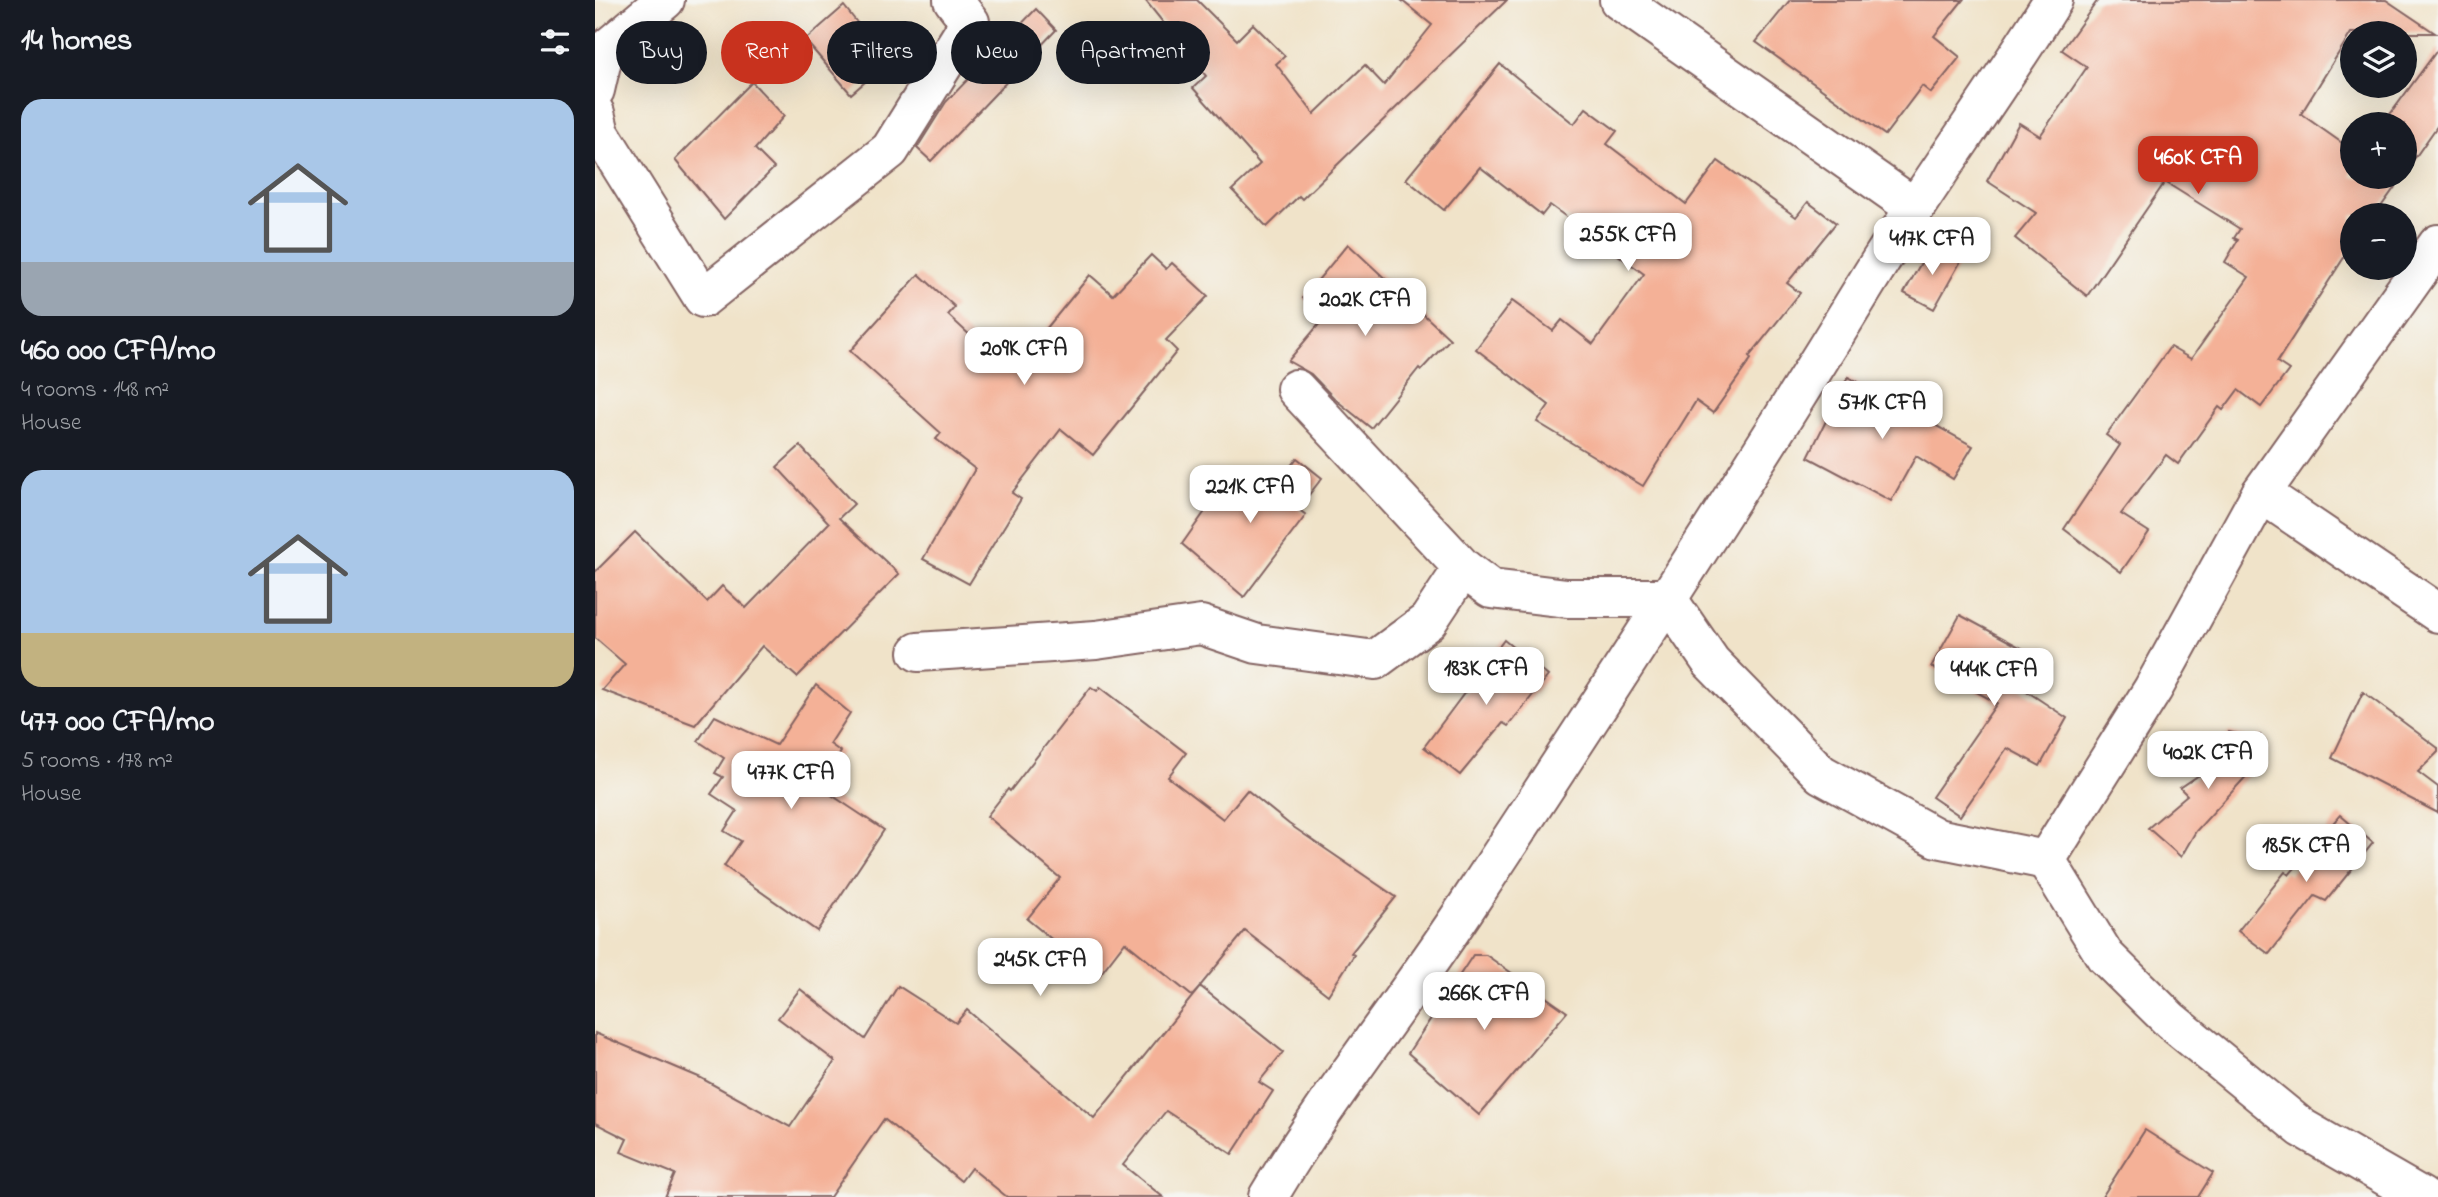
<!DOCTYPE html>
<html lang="en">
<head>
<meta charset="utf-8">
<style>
  body { margin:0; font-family:"Indie Flower",sans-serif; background:#20242c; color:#f1f3f6; height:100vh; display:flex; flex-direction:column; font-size:26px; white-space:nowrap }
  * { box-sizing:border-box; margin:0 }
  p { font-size:23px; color:#9ea1a6 }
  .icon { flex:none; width:38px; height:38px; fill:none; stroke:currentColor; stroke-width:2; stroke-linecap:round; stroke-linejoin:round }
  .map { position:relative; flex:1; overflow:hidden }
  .side { display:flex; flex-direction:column; background:#171b24; width:595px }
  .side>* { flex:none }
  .top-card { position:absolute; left:21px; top:21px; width:665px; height:63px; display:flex; gap:14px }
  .fabs { position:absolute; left:1745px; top:21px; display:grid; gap:14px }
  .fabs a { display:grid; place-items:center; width:77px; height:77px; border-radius:50%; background:#171b24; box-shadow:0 7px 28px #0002; font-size:35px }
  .price { position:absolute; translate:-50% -60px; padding:0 16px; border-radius:14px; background:#fff; color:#222; font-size:23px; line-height:46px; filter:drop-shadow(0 2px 4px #0008) }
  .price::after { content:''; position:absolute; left:50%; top:42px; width:21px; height:16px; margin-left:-10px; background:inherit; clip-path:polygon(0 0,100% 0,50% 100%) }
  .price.current { background:#c8321e; color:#fff }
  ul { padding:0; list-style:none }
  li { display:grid; align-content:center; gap:14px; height:371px; padding:0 21px }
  li span { display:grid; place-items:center; height:217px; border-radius:21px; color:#555 }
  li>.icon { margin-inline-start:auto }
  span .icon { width:126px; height:126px; fill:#fffc; stroke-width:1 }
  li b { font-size:30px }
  h2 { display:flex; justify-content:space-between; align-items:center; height:84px; padding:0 21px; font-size:30px }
  .chip { padding:0 24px; border-radius:32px; background:#171b24; box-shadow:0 7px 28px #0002; font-size:24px; line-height:63px }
  .chip.current { background:#c8321e; color:#fff }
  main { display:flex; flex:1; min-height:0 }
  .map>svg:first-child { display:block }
  .building { fill:#f4b197 }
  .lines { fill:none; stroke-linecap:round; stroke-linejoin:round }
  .street-casing { stroke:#846462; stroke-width:42 }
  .street { stroke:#fff; stroke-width:38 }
</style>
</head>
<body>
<main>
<section class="side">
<h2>14 homes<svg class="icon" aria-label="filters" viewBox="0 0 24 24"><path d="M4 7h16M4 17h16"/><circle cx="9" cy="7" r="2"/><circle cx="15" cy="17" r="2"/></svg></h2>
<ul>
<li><span style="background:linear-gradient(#a9c7e8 75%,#9aa5b1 0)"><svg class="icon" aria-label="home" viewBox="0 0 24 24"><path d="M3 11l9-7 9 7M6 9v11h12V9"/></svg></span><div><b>460 000 CFA/mo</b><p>4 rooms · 148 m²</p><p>House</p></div></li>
<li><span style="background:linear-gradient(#a9c7e8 75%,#c2b280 0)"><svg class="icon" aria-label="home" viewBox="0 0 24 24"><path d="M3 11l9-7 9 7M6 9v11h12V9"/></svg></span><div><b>477 000 CFA/mo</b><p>5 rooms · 178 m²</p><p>House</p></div></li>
</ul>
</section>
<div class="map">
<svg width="1843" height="1197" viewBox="0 0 1843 1197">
  <rect width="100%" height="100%" fill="#f6f6f2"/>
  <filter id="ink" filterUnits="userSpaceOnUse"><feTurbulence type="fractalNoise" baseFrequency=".0143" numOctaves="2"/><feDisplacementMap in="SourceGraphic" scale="14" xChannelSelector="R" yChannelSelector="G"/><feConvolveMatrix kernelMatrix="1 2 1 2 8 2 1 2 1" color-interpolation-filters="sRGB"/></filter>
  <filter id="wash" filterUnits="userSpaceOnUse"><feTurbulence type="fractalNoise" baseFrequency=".00686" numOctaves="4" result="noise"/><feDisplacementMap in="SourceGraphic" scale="28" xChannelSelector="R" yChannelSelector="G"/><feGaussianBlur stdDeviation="1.57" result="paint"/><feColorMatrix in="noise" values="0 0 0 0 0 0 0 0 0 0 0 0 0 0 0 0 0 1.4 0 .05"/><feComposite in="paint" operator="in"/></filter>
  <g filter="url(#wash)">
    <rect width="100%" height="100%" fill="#f0e3c9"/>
    <g id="blocks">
      <!-- building -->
      <g class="building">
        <polygon points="550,0 602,0 642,40 658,24 690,56 681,64 719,114 770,65 789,85 837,25 806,0 912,0 707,199 704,196 672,227 637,190 665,164 598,88 611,76"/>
        <polygon points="1195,0 1368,0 1339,36 1365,57 1336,93 1327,86 1290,135 1161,42"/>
        <polygon points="1503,0 1791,0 1840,33 1756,33 1706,114 1757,150 1757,177 1806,177 1805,180 1780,215 1757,215 1757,245 1682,362 1694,370 1666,407 1643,390 1628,410 1624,407 1583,464 1571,455 1526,514 1554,532 1526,572 1469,529 1525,445 1511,435 1575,347 1596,359 1654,277 1630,262 1643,240 1639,238 1645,229 1570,182 1492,296 1420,238 1441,213 1392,181 1424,123 1445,136 1492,67 1467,50"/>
        <polygon points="249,6 293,62 256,94 210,40"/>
        <polygon points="441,9 461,30 336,161 322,148 351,102"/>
        <polygon points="1843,49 1843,125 1810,172 1810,124 1788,124"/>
        <polygon points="905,64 979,124 991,108 1022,131 1012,144 1091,204 1123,161 1201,217 1213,202 1241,223 1192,283 1205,293 1154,357 1156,359 1118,413 1101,401 1048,486 942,422 954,405 881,349 917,301 958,331 967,320 998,344 1049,274 955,205 947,215 885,167 849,210 811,179"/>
        <polygon points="157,82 189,116 160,149 179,168 129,219 80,160"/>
        <polygon points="753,244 855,339 826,370 824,368 776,428 741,400 716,374 693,361 731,316 708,298"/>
        <polygon points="1336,245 1366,261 1339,309 1309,293"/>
        <polygon points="556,255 571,269 577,263 613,296 571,340 582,351 498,455 466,429 417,493 426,499 374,584 328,559 380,469 341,439 346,433 255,351 324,274 360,307 353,315 404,362 416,346 429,356 495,275 518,295"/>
        <polygon points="1253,377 1378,446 1358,479 1321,456 1296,501 1213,457"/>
        <polygon points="205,446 259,504 244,518 304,574 202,677 167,646 100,725 7,690 30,664 0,638 0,572 40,532 112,602 127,586 151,608 234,523 182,467"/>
        <polygon points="702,458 727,478 703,509 711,515 649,597 587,544 640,469 677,490"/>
        <polygon points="1365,615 1445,658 1427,688 1472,718 1445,766 1412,748 1365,816 1337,797 1402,703 1336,667"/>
        <polygon points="909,640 953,676 913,726 908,723 865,775 829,747"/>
        <polygon points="221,685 255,713 235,744 246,752 223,786 289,830 222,931 129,866 146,841 129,831 142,811 116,794 128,777 120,773 129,758 103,741 120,716 181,745"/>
        <polygon points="496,687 502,691 505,687 591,753 573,777 628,819 652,790 694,824 801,897 756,953 759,955 733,995 650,931 605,986 688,1052 664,1082 678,1091 637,1154 571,1111 528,1165 568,1197 412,1197 376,1168 366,1181 289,1119 235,1197 70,1197 80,1174 26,1152 32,1139 0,1123 0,1033 106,1078 195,1127 240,1061 183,1018 205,989 270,1039 303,986 361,1023 372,1010 499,1118 605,987 597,996 530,942 503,977 432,919 465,878 392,816 413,789 415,791"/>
        <polygon points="1768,692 1843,748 1843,752 1823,772 1843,787 1843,813 1737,758"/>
        <polygon points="1634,732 1650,736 1656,741 1665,735 1671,742 1661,753 1667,759 1601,831 1586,857 1553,828 1592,795 1585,788 1610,771"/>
        <polygon points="1745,815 1778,843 1731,901 1720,896 1674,954 1643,931 1690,872 1694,875"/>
        <polygon points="878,955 891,955 972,1012 884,1115 813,1053"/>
        <polygon points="1550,1130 1618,1173 1603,1197 1507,1197"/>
      </g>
    </g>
  </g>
  <g filter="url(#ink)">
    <use href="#blocks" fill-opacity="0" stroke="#846462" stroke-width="2"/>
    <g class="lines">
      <defs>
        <g id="street">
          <polyline points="1024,0 1320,208"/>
          <polyline points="0,90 9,51 70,0"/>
          <polyline points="0,113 5,133 108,298 295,150 375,22 358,0"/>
          <polyline points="701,389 868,568 896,589 972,598 1072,598 1116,662 1226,774 1342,838 1451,860"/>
          <polyline points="1666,493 1843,613"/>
          <polyline points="323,652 501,640 606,625 662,644 780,660 833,621 868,568"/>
          <path d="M673 1197C734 1094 811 1000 876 900 1012 694 1147 487 1276 276 1334 182 1400 94 1458 0"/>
          <polyline points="1827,1197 1707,1128 1575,1020 1510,956 1451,860 1558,689 1666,493 1843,244"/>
        </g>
      </defs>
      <!-- street casing -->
      <use href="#street" class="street-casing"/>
      <!-- street -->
      <use href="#street" class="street"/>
    </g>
  </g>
</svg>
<div class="fabs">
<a><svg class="icon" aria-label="layers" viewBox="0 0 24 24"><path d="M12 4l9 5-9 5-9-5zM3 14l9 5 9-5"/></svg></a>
<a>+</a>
<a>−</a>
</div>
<b class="price current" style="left:1603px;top:196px">460K CFA</b>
<b class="price" style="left:1033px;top:273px">255K CFA</b>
<b class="price" style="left:1337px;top:277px">417K CFA</b>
<b class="price" style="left:770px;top:338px">202K CFA</b>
<b class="price" style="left:429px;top:387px">209K CFA</b>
<b class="price" style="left:1287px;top:441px">571K CFA</b>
<b class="price" style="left:655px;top:525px">221K CFA</b>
<b class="price" style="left:891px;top:707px">183K CFA</b>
<b class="price" style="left:1399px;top:708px">444K CFA</b>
<b class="price" style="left:1613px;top:791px">402K CFA</b>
<b class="price" style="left:196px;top:811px">477K CFA</b>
<b class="price" style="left:1711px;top:884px">185K CFA</b>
<b class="price" style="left:445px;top:998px">245K CFA</b>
<b class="price" style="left:889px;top:1032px">266K CFA</b>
<div class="top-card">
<a class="chip">Buy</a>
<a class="chip current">Rent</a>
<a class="chip">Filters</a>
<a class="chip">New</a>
<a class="chip">Apartment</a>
</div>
</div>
</main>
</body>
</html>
